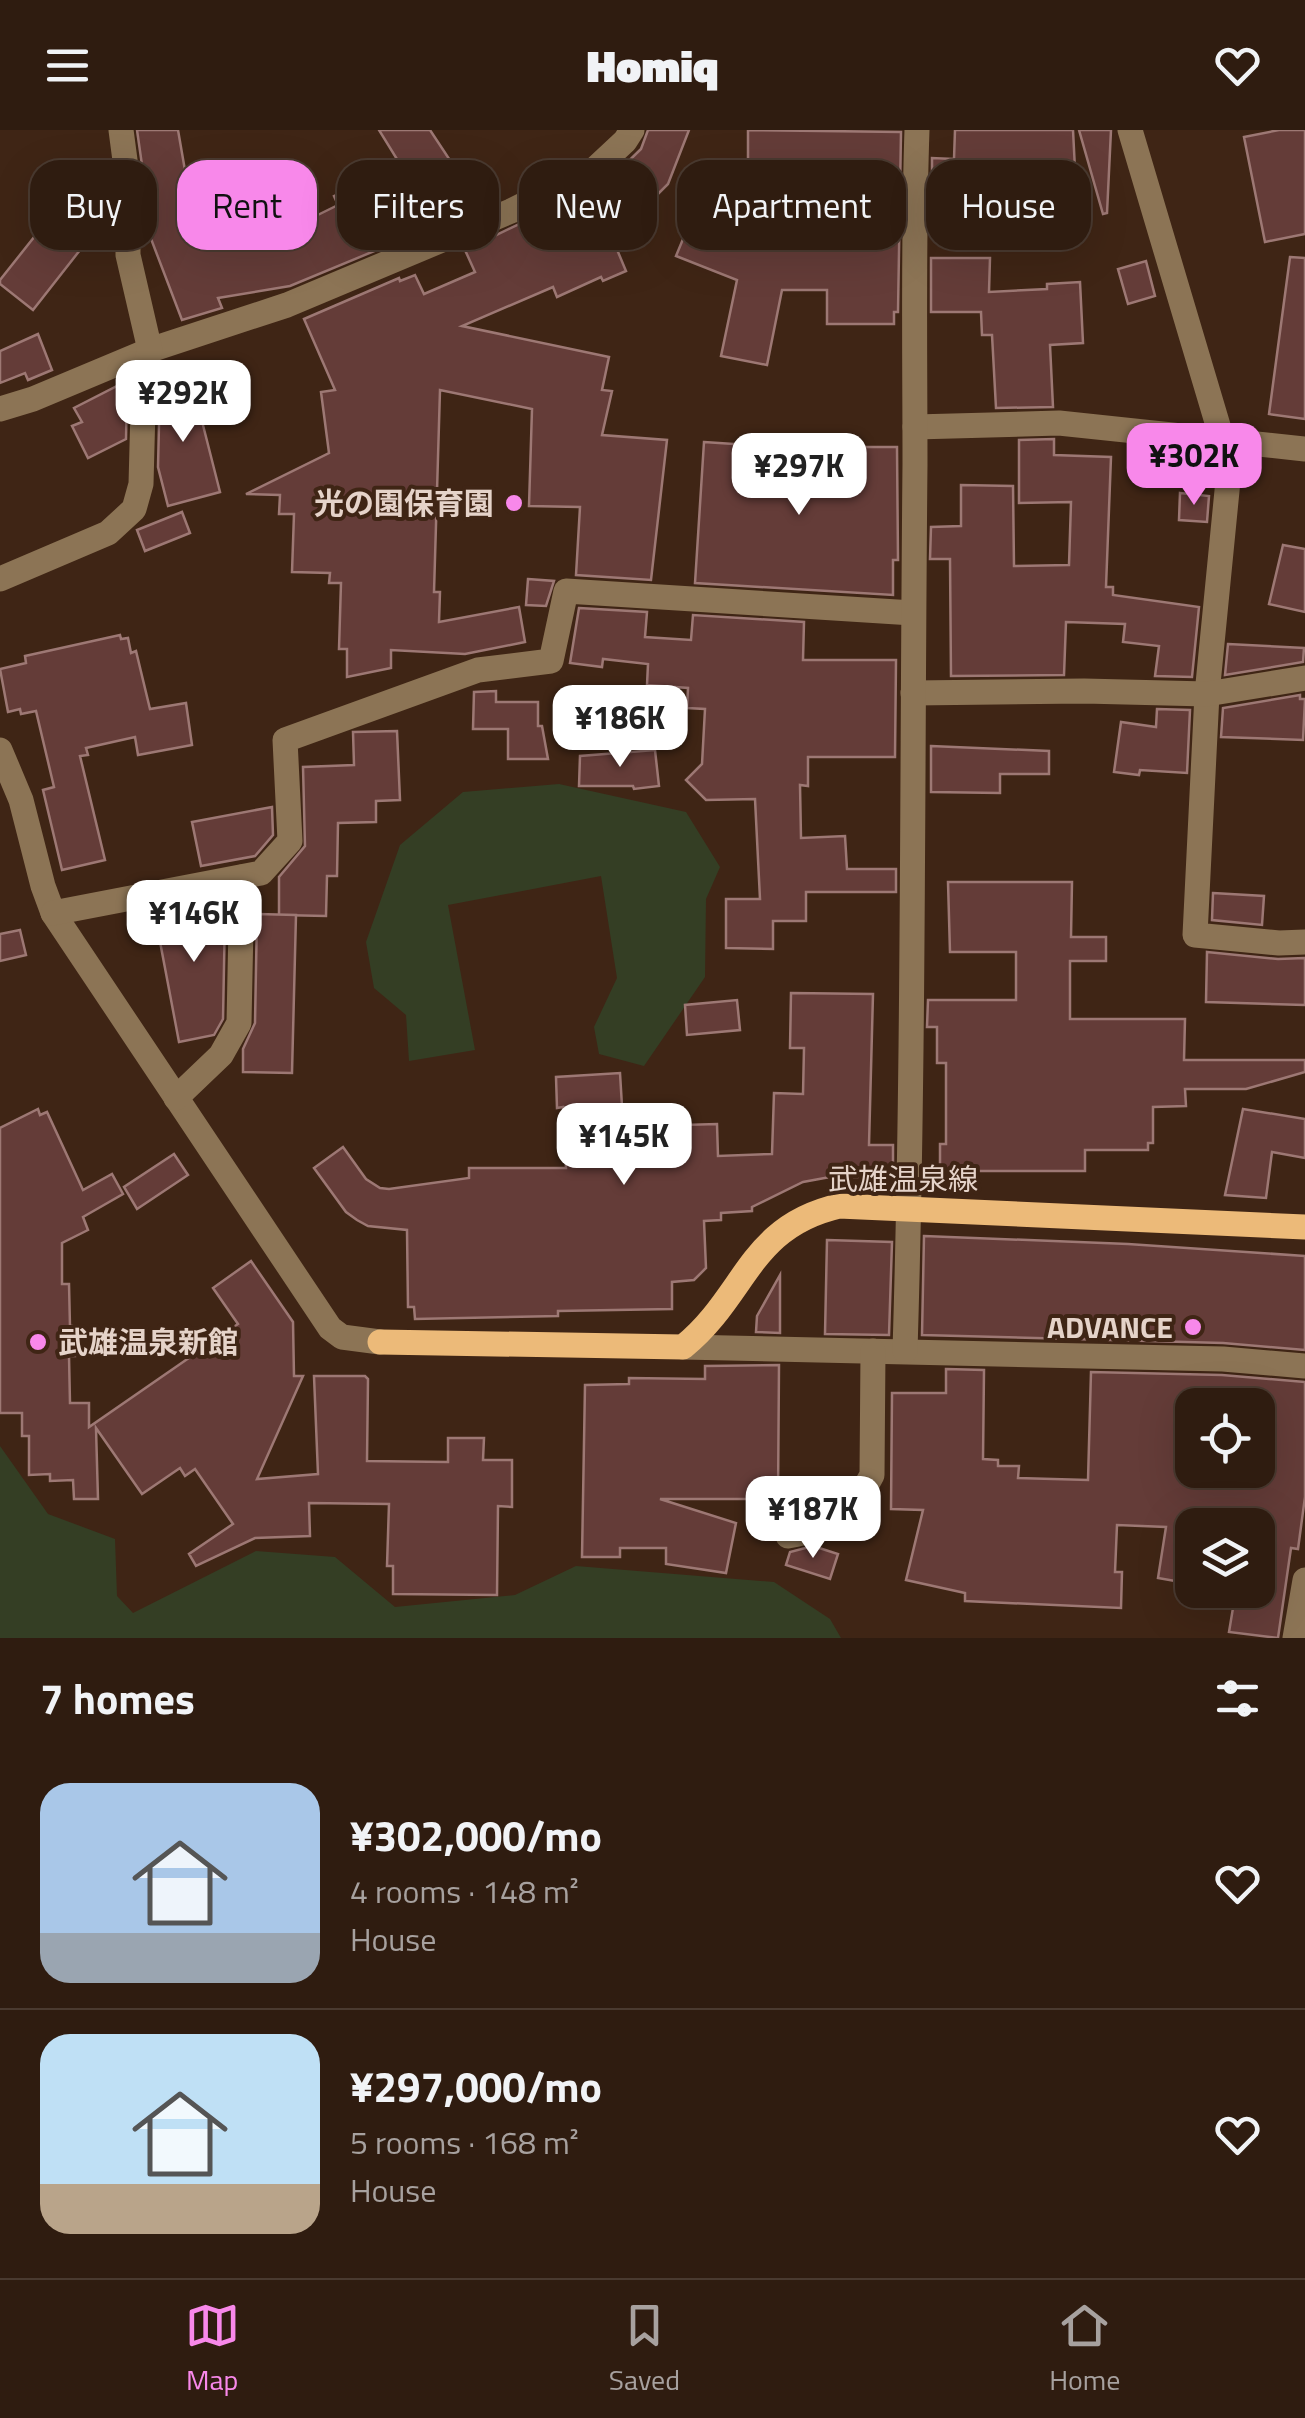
<!DOCTYPE html>
<html lang="en">
<head>
<meta charset="utf-8">
<style>
  body { margin:0; font-family:"Titillium Web","Noto Sans JP",sans-serif; background:#3b291e; color:#f1f3f6; height:100vh; display:flex; flex-direction:column; font-size:38px; white-space:nowrap }
  * { box-sizing:border-box; margin:0 }
  p { font-size:32px; color:#a7a19f }
  .icon { flex:none; width:55px; height:55px; fill:none; stroke:currentColor; stroke-width:2; stroke-linecap:round; stroke-linejoin:round }
  .map { position:relative; height:1508px; overflow:hidden }
  .panel { display:flex; flex-direction:column; background:#2f1c10; flex:1 }
  .panel>* { flex:none }
  .guide { position:absolute; left:30px; top:30px; width:1245px; height:90px; display:flex; gap:20px }
  .controls { position:absolute; left:1175px; top:1258px; display:grid; gap:20px }
  .controls a { display:grid; place-items:center; width:100px; height:100px; border-radius:20px; background:#2f1c10; box-shadow:0 10px 40px #0002,0 0 0 2px #4a3a30; font-size:50px }
  .price { position:absolute; translate:-50% -85px; padding:0 22px; border-radius:20px; background:#fff; color:#222; font-size:32px; line-height:65px; filter:drop-shadow(0 2px 5px #0008) }
  .price::after { content:''; position:absolute; left:50%; top:60px; width:30px; height:22px; margin-left:-15px; background:inherit; clip-path:polygon(0 0,100% 0,50% 100%) }
  .price.selected { background:#f888ea; color:#111 }
  ul { padding:0; list-style:none }
  li { display:flex; align-items:center; gap:30px; height:250px; padding:0 40px }
  li+li { border-top:2px solid #4a3a30 }
  li span { display:grid; place-items:center; flex:none; width:280px; height:200px; border-radius:30px; color:#555 }
  li>.icon { margin-inline-start:auto }
  span .icon { width:120px; height:120px; fill:#fffc; stroke-width:1 }
  li b { font-size:42px }
  h2 { display:flex; justify-content:space-between; align-items:center; height:120px; padding:0 40px; font-size:42px }
  .tag { padding:0 35px; border-radius:30px; background:#2f1c10; box-shadow:0 10px 40px #0002,0 0 0 2px #4a3a30; font-size:35px; line-height:90px }
  .tag.selected { background:#f888ea; color:#111 }
  header { display:flex; justify-content:space-between; align-items:center; height:130px; padding:0 40px; background:#2f1c10; font-size:45px; font-weight:800 }
  .dock { display:flex; justify-content:space-around; align-items:center; height:140px; border-top:2px solid #4a3a30; background:#2f1c10; font-size:28px; color:#a7a19f }
  .dock a { display:grid; justify-items:center; gap:5px }
  .dock .selected { color:#f888ea }
  .map>svg:first-child { display:block }
  .green { fill:#343e24 }
  .building { fill:#643c38; stroke:#9d7874; stroke-width:2.5; fill-rule:evenodd }
  .lines { fill:none; stroke-linecap:round; stroke-linejoin:round }
  .minor { stroke:#8c7455; stroke-width:25 }
  .major { stroke:#ecba79; stroke-width:25 }
  .poi-dot { fill:#f888ea; stroke:#3f2515; stroke-width:4 }
  .labels { text-anchor:middle; dominant-baseline:central; stroke-width:8; stroke-linejoin:round; paint-order:stroke }
  .poi-label { font-size:30px; font-weight:bold; fill:#e5d3c9; stroke:#3f2515; text-anchor:end }
  .street-label { font-size:30px; fill:#e5d3c9; stroke:#3f2515 }
</style>
</head>
<body>
<header><svg class="icon" aria-label="menu" viewBox="0 0 24 24"><path d="M4 6h16M4 12h16M4 18h16"/></svg>Homiq<svg class="icon" aria-label="heart" viewBox="0 0 24 24"><path d="M12 20l-8-8c-3-5 5-10 8-4 3-6 11-1 8 4z"/></svg></header>
<div class="map">
<svg width="1305" height="1508" viewBox="0 0 1305 1508">
  <rect width="100%" height="100%" fill="#3f2515"/>
  <!-- green -->
  <g class="green">
    <polygon points="559,654 686,682 720,737 706,769 705,847 644,936 599,924 594,897 617,848 601,746 448,775 475,920 409,931 406,885 374,858 366,812 400,715 463,662"/>
    <polygon points="0,1316 48,1384 115,1409 117,1466 133,1483 256,1421 335,1427 395,1477 515,1465 576,1436 774,1452 830,1489 841,1508 0,1508"/>
  </g>
  <!-- building -->
  <g class="building">
    <polygon points="137,0 178,0 191,75 239,66 248,110 281,103 338,75 334,66 355,56 384,117 290,156 218,168 222,178 182,190 145,93 150,91"/>
    <polygon points="379,0 430,0 471,62 432,86"/>
    <polygon points="648,0 689,0 668,54 634,88 602,57 641,19"/>
    <polygon points="748,0 901,2 898,182 894,182 894,194 827,194 827,160 782,160 767,235 721,226 737,150 676,126 703,61 748,81"/>
    <polygon points="955,0 1073,0 1076,59 932,53 932,28 954,29"/>
    <polygon points="1079,0 1111,0 1107,83 1103,84"/>
    <polygon points="1279,0 1305,0 1305,104 1265,112 1244,7"/>
    <polygon points="80,75 102,92 33,180 0,154 0,150 58,77 71,87"/>
    <polygon points="559,75 575,113 608,98 626,141 603,151 601,147 557,167 553,157 462,196 609,227 602,260 612,261 602,305 667,310 651,450 576,445 580,377 529,376 532,279 440,260 434,462 440,462 439,492 519,477 525,512 465,524 391,520 391,538 347,547 347,519 339,519 341,453 329,453 330,443 292,442 294,384 279,384 280,365 246,364 329,323 321,262 335,260 304,189 399,148 400,151 415,145 424,164 475,142 465,120"/>
    <polygon points="1290,127 1305,128 1305,289 1269,284"/>
    <polygon points="931,128 990,128 989,162 1047,159 1047,154 1080,152 1083,213 1050,215 1053,277 996,278 992,205 982,205 981,182 931,182"/>
    <polygon points="1146,131 1155,166 1128,174 1118,139"/>
    <polygon points="38,204 52,240 28,250 25,243 0,253 0,221"/>
    <polygon points="190,244 220,362 168,376 158,337 160,253"/>
    <polygon points="123,253 127,261 126,309 88,328 72,296 82,292 74,278"/>
    <polygon points="1054,309 1054,325 1111,327 1106,457 1113,457 1113,465 1199,477 1192,547 1155,546 1159,516 1123,512 1125,494 1066,492 1064,545 951,546 950,429 930,429 931,397 961,396 961,355 1013,356 1014,436 1069,435 1071,372 1019,373 1019,310"/>
    <polygon points="704,312 837,321 837,317 897,317 898,430 893,430 893,465 695,453"/>
    <polygon points="1180,363 1209,366 1207,392 1179,390"/>
    <polygon points="182,382 190,403 145,421 137,400"/>
    <polygon points="1283,415 1305,419 1305,482 1269,474"/>
    <polygon points="528,449 554,451 546,476 526,475"/>
    <polygon points="579,478 647,482 645,507 691,510 693,485 804,492 803,530 896,530 895,627 808,627 808,656 800,655 801,708 845,706 847,739 896,739 896,762 806,762 806,791 773,791 773,819 726,818 726,769 760,769 755,669 706,670 686,650 702,634 705,579 687,578 688,558 647,555 648,534 603,529 602,537 570,533"/>
    <polygon points="120,505 121,509 128,508 131,523 136,521 150,579 186,573 192,615 138,625 135,607 86,618 88,625 80,626 105,730 62,740 43,660 54,657 36,581 21,584 20,579 8,582 0,539 26,533 25,526"/>
    <polygon points="1228,514 1304,518 1303,532 1225,545"/>
    <polygon points="496,561 496,572 538,572 538,596 542,596 548,629 508,629 508,599 473,599 474,562"/>
    <polygon points="1300,565 1300,569 1305,569 1303,610 1221,607 1223,578"/>
    <polygon points="1157,579 1190,580 1187,643 1140,640 1139,645 1114,642 1121,592 1156,597"/>
    <polygon points="397,601 400,670 376,671 376,692 338,693 337,746 327,746 326,786 279,785 279,747 305,716 303,637 354,635 353,602"/>
    <polygon points="931,616 1049,621 1049,644 1000,644 1000,663 931,662"/>
    <polygon points="655,620 659,656 634,659 633,656 579,656 580,626"/>
    <polygon points="272,677 273,705 255,726 201,736 192,692"/>
    <polygon points="948,752 1072,752 1071,807 1106,807 1106,831 1070,831 1070,889 1185,889 1184,930 1305,930 1305,942 1246,959 1185,959 1186,976 1153,977 1153,1013 1148,1013 1148,1020 1085,1020 1085,1041 940,1041 940,1014 946,1014 946,933 937,933 937,897 927,897 928,870 1016,870 1016,822 950,822"/>
    <polygon points="1213,763 1264,766 1262,795 1212,790"/>
    <polygon points="220,767 225,784 223,889 214,905 179,912 154,780"/>
    <polygon points="257,784 296,785 292,943 243,942 243,919 255,893"/>
    <polygon points="20,800 26,825 0,831 0,804"/>
    <polygon points="1207,822 1278,829 1305,828 1305,875 1206,872"/>
    <polygon points="791,863 873,864 869,1015 893,1015 893,1047 830,1047 803,1052 752,1077 752,1081 721,1083 721,1090 704,1091 706,1138 694,1150 672,1152 672,1179 558,1181 558,1186 415,1189 414,1177 408,1177 407,1100 368,1096 357,1090 346,1082 314,1038 343,1017 366,1049 380,1058 389,1059 469,1048 469,1038 566,1038 563,977 557,978 556,947 620,943 622,976 653,975 653,983 682,981 683,995 717,994 718,1026 772,1024 774,963 803,964 804,918 790,918"/>
    <polygon points="737,870 740,900 687,905 685,875"/>
    <polygon points="38,979 40,985 47,982 83,1060 112,1044 123,1064 83,1087 88,1100 62,1113 62,1154 69,1154 70,1196 75,1196 75,1226 69,1226 70,1273 89,1273 89,1297 238,1194 213,1158 251,1131 293,1192 294,1246 303,1246 257,1349 318,1344 314,1246 365,1246 368,1249 367,1331 448,1332 448,1308 484,1308 483,1330 512,1330 512,1377 498,1376 497,1465 393,1464 393,1436 387,1436 389,1374 309,1373 310,1406 255,1408 196,1436 189,1424 233,1394 195,1339 185,1346 180,1338 142,1364 96,1298 98,1369 74,1369 73,1350 50,1351 50,1344 29,1345 29,1306 22,1306 22,1283 0,1283 0,998"/>
    <polygon points="1243,979 1305,989 1305,1028 1272,1022 1266,1068 1225,1065"/>
    <polygon points="174,1024 188,1045 137,1079 124,1057"/>
    <polygon points="924,1106 1128,1114 1305,1126 1305,1220 1223,1213 922,1205"/>
    <polygon points="827,1110 892,1112 889,1205 825,1204"/>
    <polygon points="780,1145 780,1203 756,1202 757,1186"/>
    <polygon points="779,1235 778,1369 660,1369 736,1393 726,1443 666,1434 666,1418 620,1418 620,1427 582,1427 585,1255 629,1254 629,1248 705,1249 705,1236"/>
    <path d="M946 1239 984 1240 983 1329 998 1330V1336H1019L1018 1348 1088 1350 1091 1242 1222 1245 1305 1252V1367L1298 1419 1291 1418 1278 1508 1229 1502 1236 1460H1258V1395H1192V1454L1158 1448 1166 1397 1117 1395 1115 1442H1122L1121 1478 965 1471V1463L906 1450 923 1380 891 1379 892 1263H946ZM1192 1275H1258V1340H1192Z"/>
    <polygon points="813,1416 838,1424 830,1449 786,1435 790,1422"/>
  </g>
  <g class="lines">
    <!-- minor -->
    <g class="minor">
      <polyline points="1130,0 1222,309"/>
      <polyline points="0,279 33,269 150,220 287,175 511,81 595,39 625,11 632,0"/>
      <polyline points="915,297 1059,293 1305,319"/>
      <polyline points="1232,310 1207,564 1195,805 1279,813 1305,812"/>
      <polyline points="0,449 108,403 134,379 141,354 144,241 150,220 128,125 128,53 121,0"/>
      <polyline points="913,563 1084,561 1207,564 1305,548"/>
      <polyline points="0,620 21,670 43,756 53,783 330,1198 342,1207 380,1212"/>
      <polyline points="53,783 261,743 290,711 285,610 478,540 551,531 566,461 913,483"/>
      <polyline points="176,968 221,925 239,893 242,747"/>
      <polyline points="683,1217 1223,1229 1305,1236"/>
      <path d="M905 1221C914 926 912 630 915 334 915 222 913 111 917 0"/>
      <path d="M788 1406C829 1399 853 1382 872 1345L873 1221"/>
      <polyline points="1295,1508 1305,1450"/>
    </g>
    <!-- major -->
    <path class="major" d="M380 1212 683 1217C747 1165 748 1097 839 1076L1305 1097"/>
  </g>
  <!-- markers -->
  <g class="poi-dot">
    <circle cx="514" cy="373" r="10"/>
    <circle cx="1193" cy="1197" r="10"/>
    <circle cx="38" cy="1212" r="10"/>
  </g>
  <g class="labels">
    <!-- poi labels -->
    <g class="poi-label">
      <text x="494" y="373">光の園保育園</text>
      <text x="1173" y="1197">ADVANCE</text>
      <text x="58" y="1212" text-anchor="start">武雄温泉新館</text>
    </g>
    <!-- street labels -->
    <g class="street-label">
      <text x="903" y="1049">武雄温泉線</text>
    </g>
  </g>
</svg>
<div class="controls">
<a><svg class="icon" aria-label="locate" viewBox="0 0 24 24"><circle cx="12" cy="12" r="6"/><path d="M12 2v4M12 18v4M2 12h4M18 12h4"/></svg></a>
<a><svg class="icon" aria-label="layers" viewBox="0 0 24 24"><path d="M12 4l9 5-9 5-9-5zM3 14l9 5 9-5"/></svg></a>
</div>
<b class="price" style="left:183px;top:315px">¥292K</b>
<b class="price selected" style="left:1194px;top:378px">¥302K</b>
<b class="price" style="left:799px;top:388px">¥297K</b>
<b class="price" style="left:620px;top:640px">¥186K</b>
<b class="price" style="left:194px;top:835px">¥146K</b>
<b class="price" style="left:624px;top:1058px">¥145K</b>
<b class="price" style="left:813px;top:1431px">¥187K</b>
<div class="guide">
<a class="tag">Buy</a>
<a class="tag selected">Rent</a>
<a class="tag">Filters</a>
<a class="tag">New</a>
<a class="tag">Apartment</a>
<a class="tag">House</a>
</div>
</div>
<section class="panel">
<h2>7 homes<svg class="icon" aria-label="filters" viewBox="0 0 24 24"><path d="M4 7h16M4 17h16"/><circle cx="9" cy="7" r="2"/><circle cx="15" cy="17" r="2"/></svg></h2>
<ul>
<li><span style="background:linear-gradient(#a9c7e8 75%,#9aa5b1 0)"><svg class="icon" aria-label="home" viewBox="0 0 24 24"><path d="M3 11l9-7 9 7M6 9v11h12V9"/></svg></span><div><b>¥302,000/mo</b><p>4 rooms · 148 m²</p><p>House</p></div><svg class="icon" aria-label="heart" viewBox="0 0 24 24"><path d="M12 20l-8-8c-3-5 5-10 8-4 3-6 11-1 8 4z"/></svg></li>
<li><span style="background:linear-gradient(#bfe0f5 75%,#b9a48a 0)"><svg class="icon" aria-label="home" viewBox="0 0 24 24"><path d="M3 11l9-7 9 7M6 9v11h12V9"/></svg></span><div><b>¥297,000/mo</b><p>5 rooms · 168 m²</p><p>House</p></div><svg class="icon" aria-label="heart" viewBox="0 0 24 24"><path d="M12 20l-8-8c-3-5 5-10 8-4 3-6 11-1 8 4z"/></svg></li>
</ul>
</section>
<nav class="dock">
<a class="selected"><svg class="icon" aria-label="map" viewBox="0 0 24 24"><path d="M3 6l6-2 6 2 6-2v14l-6 2-6-2-6 2zM9 4v14M15 6v14"/></svg>Map</a>
<a><svg class="icon" aria-label="saved" viewBox="0 0 24 24"><path d="M7 4h10v16l-5-4-5 4z"/></svg>Saved</a>
<a><svg class="icon" aria-label="home" viewBox="0 0 24 24"><path d="M3 11l9-7 9 7M6 9v11h12V9"/></svg>Home</a>
</nav>
</body>
</html>
